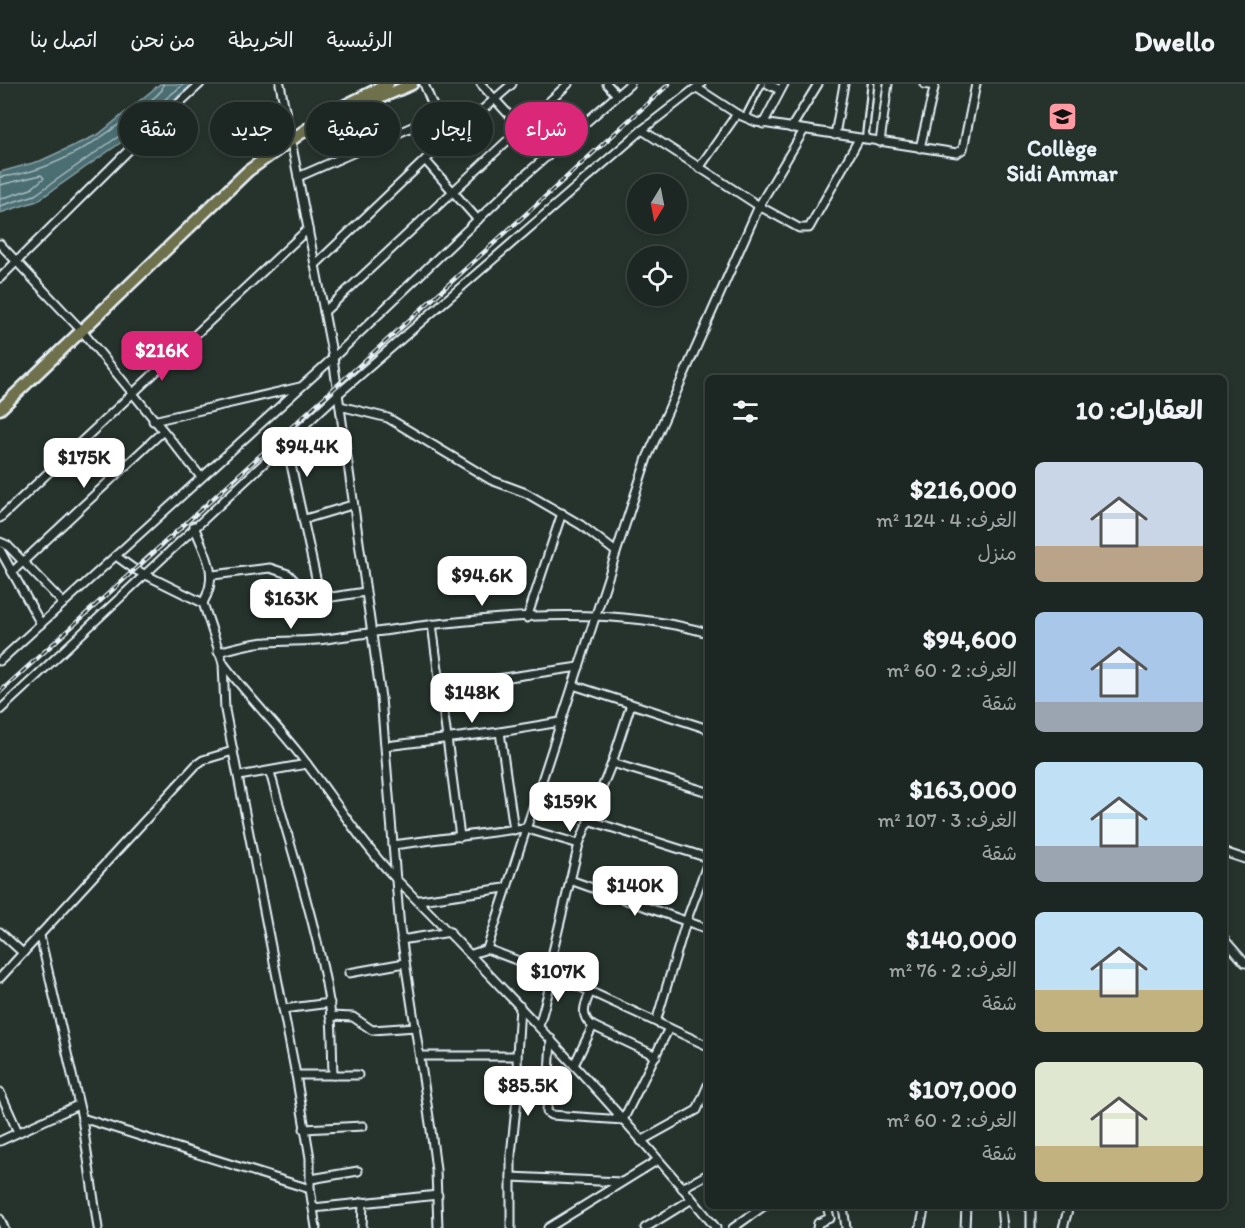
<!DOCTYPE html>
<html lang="ar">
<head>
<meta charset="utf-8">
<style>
  body { margin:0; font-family:Itim,"Playpen Sans Arabic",sans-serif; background:#29322f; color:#f1f3f6; direction:rtl; height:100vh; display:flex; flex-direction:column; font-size:22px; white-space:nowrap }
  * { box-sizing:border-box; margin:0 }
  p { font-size:20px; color:#a0a5a5 }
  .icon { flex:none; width:33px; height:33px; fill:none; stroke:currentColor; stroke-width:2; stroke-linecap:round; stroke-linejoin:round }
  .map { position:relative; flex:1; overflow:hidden; direction:ltr }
  .sheet { position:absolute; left:705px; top:291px; width:522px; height:834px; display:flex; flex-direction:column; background:#1c2622; border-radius:9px; box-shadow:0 3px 9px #0003,0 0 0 2px #3a4340; direction:rtl }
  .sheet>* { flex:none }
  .top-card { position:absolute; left:18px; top:18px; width:570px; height:54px; direction:rtl; display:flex; gap:12px }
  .needle { width:39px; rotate:190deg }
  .buttons { position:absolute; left:627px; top:90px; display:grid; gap:12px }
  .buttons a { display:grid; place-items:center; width:60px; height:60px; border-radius:50%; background:#1c2622; box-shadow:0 3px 9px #0003,0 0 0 2px #3a4340; font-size:30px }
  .price { position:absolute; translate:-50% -51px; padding:0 14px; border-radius:12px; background:#fff; color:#222; font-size:20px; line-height:39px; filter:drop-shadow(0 2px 3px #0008) }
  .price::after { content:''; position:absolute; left:50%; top:36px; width:18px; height:14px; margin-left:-9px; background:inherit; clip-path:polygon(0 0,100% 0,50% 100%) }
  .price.current { background:#db2777; color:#fff }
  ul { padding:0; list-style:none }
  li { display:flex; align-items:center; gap:18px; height:150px; padding:0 24px }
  li span { display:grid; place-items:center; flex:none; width:168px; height:120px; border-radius:9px; color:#555 }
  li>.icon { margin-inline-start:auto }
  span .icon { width:72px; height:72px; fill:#fffc; stroke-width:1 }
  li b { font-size:26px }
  h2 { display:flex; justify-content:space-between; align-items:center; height:72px; padding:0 24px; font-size:26px }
  .chip { padding:0 21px; border-radius:27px; background:#1c2622; box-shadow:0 3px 9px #0003,0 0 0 2px #3a4340; font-size:21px; line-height:54px }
  .chip.current { background:#db2777; color:#fff }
  header { display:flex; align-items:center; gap:36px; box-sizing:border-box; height:84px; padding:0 30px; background:#1c2622; border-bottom:2px solid #3a4340 }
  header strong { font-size:28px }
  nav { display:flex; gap:33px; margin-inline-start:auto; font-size:21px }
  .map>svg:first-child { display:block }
  .water { fill:#4b6e72; stroke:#8aa2a8; stroke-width:1.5 }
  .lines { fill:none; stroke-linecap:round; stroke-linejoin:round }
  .shore { stroke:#a9bdc2; stroke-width:1.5 }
  .pedestrian-casing { stroke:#e8f1f8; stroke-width:9 }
  .minor-casing { stroke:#e8f1f8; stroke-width:11 }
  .primary-casing { stroke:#e8f1f8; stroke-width:15 }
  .pedestrian { stroke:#26332d; stroke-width:4.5 }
  .minor { stroke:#26332d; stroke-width:7 }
  .primary { stroke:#6e714b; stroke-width:10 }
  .rail-casing { stroke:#e8f1f8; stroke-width:4.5 }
  .rail { stroke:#26332d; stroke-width:2; stroke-dasharray:7; stroke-linecap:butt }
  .labels { text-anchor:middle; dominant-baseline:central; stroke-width:5; stroke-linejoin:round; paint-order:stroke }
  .poi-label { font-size:22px; font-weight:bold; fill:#e8f1f8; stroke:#26332d }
</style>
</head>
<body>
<header>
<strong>Dwello</strong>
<nav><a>الرئيسية</a><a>الخريطة</a><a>من نحن</a><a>اتصل بنا</a></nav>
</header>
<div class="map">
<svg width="1245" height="1144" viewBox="0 0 1245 1144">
  <rect width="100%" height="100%" fill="#26332d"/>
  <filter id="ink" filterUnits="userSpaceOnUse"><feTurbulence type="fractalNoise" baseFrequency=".0167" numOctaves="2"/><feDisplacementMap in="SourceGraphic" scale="12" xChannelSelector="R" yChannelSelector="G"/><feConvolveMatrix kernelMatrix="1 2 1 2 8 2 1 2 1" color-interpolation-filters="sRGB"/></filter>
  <g filter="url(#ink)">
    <!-- water -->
    <polygon class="water" points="160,0 193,0 126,55 37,117 0,129 0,88 40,77 99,50"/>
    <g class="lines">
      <!-- shore -->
      <g class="shore">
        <path d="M0 93C60 88 111 48 156 12L162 6 163 0"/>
        <polyline points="0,101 41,91 44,94 31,105 0,115"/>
        <polyline points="0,122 35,111 122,50 184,0"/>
      </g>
      <defs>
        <g id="pedestrian">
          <polyline points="745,33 762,0"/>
          <polyline points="865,56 871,0"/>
        </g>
        <g id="minor">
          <polyline points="280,0 333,274 381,614 400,845 431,1046 436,1086 438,1144"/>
          <polyline points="424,0 447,56"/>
          <polyline points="481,0 547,73"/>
          <polyline points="607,0 617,11"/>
          <polyline points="768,0 780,6"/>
          <polyline points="924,0 934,2"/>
          <polyline points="697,4 737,30 756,38 957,69 963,65 976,0"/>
          <polyline points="763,40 784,0"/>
          <polyline points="791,44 818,0"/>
          <polyline points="642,46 759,122 804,46"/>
          <polyline points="835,51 844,0"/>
          <polyline points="880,58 888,0"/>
          <polyline points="920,64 935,0"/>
          <polyline points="425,76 478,136"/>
          <polyline points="699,84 737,30"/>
          <polyline points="298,93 437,32"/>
          <polyline points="0,160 82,247 201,393"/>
          <polyline points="315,181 425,76 512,0"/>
          <polyline points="0,194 139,56 200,0"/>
          <polyline points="324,228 568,0"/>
          <polyline points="340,322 388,334 491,396 526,409 581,441 616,468"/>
          <polyline points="153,337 300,303"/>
          <polyline points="286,358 318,503"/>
          <polyline points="0,434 308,145"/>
          <polyline points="305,435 352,421"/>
          <path d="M194 442C205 471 220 489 203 519"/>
          <polyline points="0,458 7,461 63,519"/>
          <polyline points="0,466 41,540"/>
          <polyline points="116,472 134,485 203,519 223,579 225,626 296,991 310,1074 310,1105 316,1144"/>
          <polyline points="12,488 162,348"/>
          <polyline points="213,491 270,484 288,490 300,502 318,503 332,513 365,508"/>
          <polyline points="527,534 562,429"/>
          <polyline points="432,540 460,753"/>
          <path d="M218 568C234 564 250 559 267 558 287 556 306 558 326 555 447 538 590 515 708 549"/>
          <polyline points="0,577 333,274 515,100 630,0"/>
          <path d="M223 579C245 609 272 636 296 666 330 708 358 756 396 795 507 907 616 1022 716 1144"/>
          <polyline points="573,601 708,645"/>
          <polyline points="441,603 579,583"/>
          <polyline points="0,626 338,310 642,46 701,0"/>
          <polyline points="500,648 514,746"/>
          <polyline points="386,662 500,648 560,638"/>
          <polyline points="612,679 708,708"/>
          <path d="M270 688C290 763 317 841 329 917 333 941 332 967 333 991"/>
          <polyline points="239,692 307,680"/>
          <polyline points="588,736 708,774"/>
          <polyline points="393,761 524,744 579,760"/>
          <polyline points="1224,768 1245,775"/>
          <polyline points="570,796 708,845"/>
          <polyline points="420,816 505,804"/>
          <polyline points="0,848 23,869"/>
          <polyline points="40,852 82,1034 98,1144"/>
          <polyline points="1224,855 1245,879"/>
          <polyline points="401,856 450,848"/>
          <polyline points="487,865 548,888 708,962"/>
          <polyline points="472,870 487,865 647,374 759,122 799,144 809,144 859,55"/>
          <polyline points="548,888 579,760 612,679 631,620"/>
          <polyline points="349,889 405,879"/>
          <polyline points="0,894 196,681 203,676 233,667"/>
          <polyline points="283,925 330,919"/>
          <polyline points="330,932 353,933 372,946 416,943"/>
          <polyline points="656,938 686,838 708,778"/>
          <polyline points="539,942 553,891"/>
          <polyline points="593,942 656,972"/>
          <polyline points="551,955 547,1028 551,1031 623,1036 669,944"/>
          <polyline points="421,972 517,972"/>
          <path d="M574 981 593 942C580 933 584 922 590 909"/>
          <polyline points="296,991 358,991"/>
          <polyline points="0,1008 18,1048"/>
          <polyline points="82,1034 310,1105"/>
          <polyline points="304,1045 363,1042"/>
          <polyline points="0,1057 78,1021"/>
          <polyline points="641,1057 697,1026 708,1001"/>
          <polyline points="511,1093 621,1098"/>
          <polyline points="311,1095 358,1087"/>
          <polyline points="682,1104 708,1090"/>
          <polyline points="843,1122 846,1144"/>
          <polyline points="1001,1122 1003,1144"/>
          <polyline points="1027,1122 1031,1125 1031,1144"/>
          <polyline points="313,1124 438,1111"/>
          <polyline points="0,1135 4,1144"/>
          <polyline points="362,1144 363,1118"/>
          <polyline points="511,1144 511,1071 518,1005 517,972 520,922"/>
          <polyline points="548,1144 658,1076"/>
          <polyline points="645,1144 692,1115"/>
          <polyline points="733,1144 764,1122"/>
          <polyline points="817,1144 818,1139 830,1134 827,1122"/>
          <polyline points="920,1144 925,1122"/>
          <polyline points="965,1144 966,1122"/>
          <polyline points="1063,1144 1069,1122"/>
        </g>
        <g id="primary">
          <polyline points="322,39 412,0"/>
          <polyline points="0,325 248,87 328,30 388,0"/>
        </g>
      </defs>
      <!-- pedestrian casing -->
      <use href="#pedestrian" class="pedestrian-casing"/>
      <!-- minor casing -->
      <use href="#minor" class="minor-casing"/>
      <!-- primary casing -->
      <use href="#primary" class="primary-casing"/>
      <!-- pedestrian -->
      <use href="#pedestrian" class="pedestrian"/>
      <!-- minor -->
      <use href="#minor" class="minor"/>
      <!-- primary -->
      <use href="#primary" class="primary"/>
      <defs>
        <polyline id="rail" points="0,608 669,0"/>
      </defs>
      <!-- rail casing -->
      <use href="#rail" class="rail-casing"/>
      <!-- rail -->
      <use href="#rail" class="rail"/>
    </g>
  </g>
  <!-- icons -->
  <defs>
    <symbol id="school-square" viewBox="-11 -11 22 22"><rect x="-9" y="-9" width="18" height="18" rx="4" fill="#ff9aa2" stroke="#26332d"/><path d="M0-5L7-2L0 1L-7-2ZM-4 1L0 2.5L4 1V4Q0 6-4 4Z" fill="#111"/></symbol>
  </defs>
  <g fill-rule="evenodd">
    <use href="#school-square" x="1046" y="16" width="33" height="33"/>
  </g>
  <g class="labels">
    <!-- poi labels -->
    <g class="poi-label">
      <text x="1062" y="64">Collège<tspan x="1062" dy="25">Sidi Ammar</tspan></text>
    </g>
  </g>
</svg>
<div class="buttons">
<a><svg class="needle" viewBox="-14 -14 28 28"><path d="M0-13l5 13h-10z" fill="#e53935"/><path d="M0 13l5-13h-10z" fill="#a0a5a5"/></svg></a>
<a><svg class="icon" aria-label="locate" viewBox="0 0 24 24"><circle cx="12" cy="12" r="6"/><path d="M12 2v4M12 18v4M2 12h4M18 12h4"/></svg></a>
</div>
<b class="price current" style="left:162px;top:298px">$216K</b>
<b class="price" style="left:307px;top:394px">$94.4K</b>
<b class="price" style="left:84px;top:405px">$175K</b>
<b class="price" style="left:482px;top:523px">$94.6K</b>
<b class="price" style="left:291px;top:546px">$163K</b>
<b class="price" style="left:472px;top:640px">$148K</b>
<b class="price" style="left:570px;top:749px">$159K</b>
<b class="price" style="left:635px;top:833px">$140K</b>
<b class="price" style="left:558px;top:919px">$107K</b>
<b class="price" style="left:528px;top:1033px">$85.5K</b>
<div class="top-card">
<a class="chip current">شراء</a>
<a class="chip">إيجار</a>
<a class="chip">تصفية</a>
<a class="chip">جديد</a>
<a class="chip">شقة</a>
</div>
<section class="sheet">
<h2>العقارات: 10<svg class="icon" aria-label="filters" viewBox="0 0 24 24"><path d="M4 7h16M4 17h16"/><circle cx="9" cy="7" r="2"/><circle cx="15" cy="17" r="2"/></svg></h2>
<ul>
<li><span style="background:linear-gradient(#c9d6e8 70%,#b9a48a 0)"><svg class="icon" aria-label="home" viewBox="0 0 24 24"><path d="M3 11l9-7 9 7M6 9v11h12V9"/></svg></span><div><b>$216,000</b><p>الغرف: 4 · 124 m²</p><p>منزل</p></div></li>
<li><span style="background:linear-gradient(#a9c7e8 75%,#9aa5b1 0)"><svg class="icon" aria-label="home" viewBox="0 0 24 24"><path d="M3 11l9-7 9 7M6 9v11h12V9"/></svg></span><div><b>$94,600</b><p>الغرف: 2 · 60 m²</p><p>شقة</p></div></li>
<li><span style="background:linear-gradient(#bfe0f5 70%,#9aa5b1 0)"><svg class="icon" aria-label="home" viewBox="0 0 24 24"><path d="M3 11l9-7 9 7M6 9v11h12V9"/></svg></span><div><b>$163,000</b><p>الغرف: 3 · 107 m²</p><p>شقة</p></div></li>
<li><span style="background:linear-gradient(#bfe0f5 65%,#c2b280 0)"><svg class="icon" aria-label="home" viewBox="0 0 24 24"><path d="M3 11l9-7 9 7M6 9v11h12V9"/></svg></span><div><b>$140,000</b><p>الغرف: 2 · 76 m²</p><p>شقة</p></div></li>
<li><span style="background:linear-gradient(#dfe7d0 70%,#c2b280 0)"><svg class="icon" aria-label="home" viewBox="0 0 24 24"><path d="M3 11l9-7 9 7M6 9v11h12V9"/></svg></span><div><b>$107,000</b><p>الغرف: 2 · 60 m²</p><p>شقة</p></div></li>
</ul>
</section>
</div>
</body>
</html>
